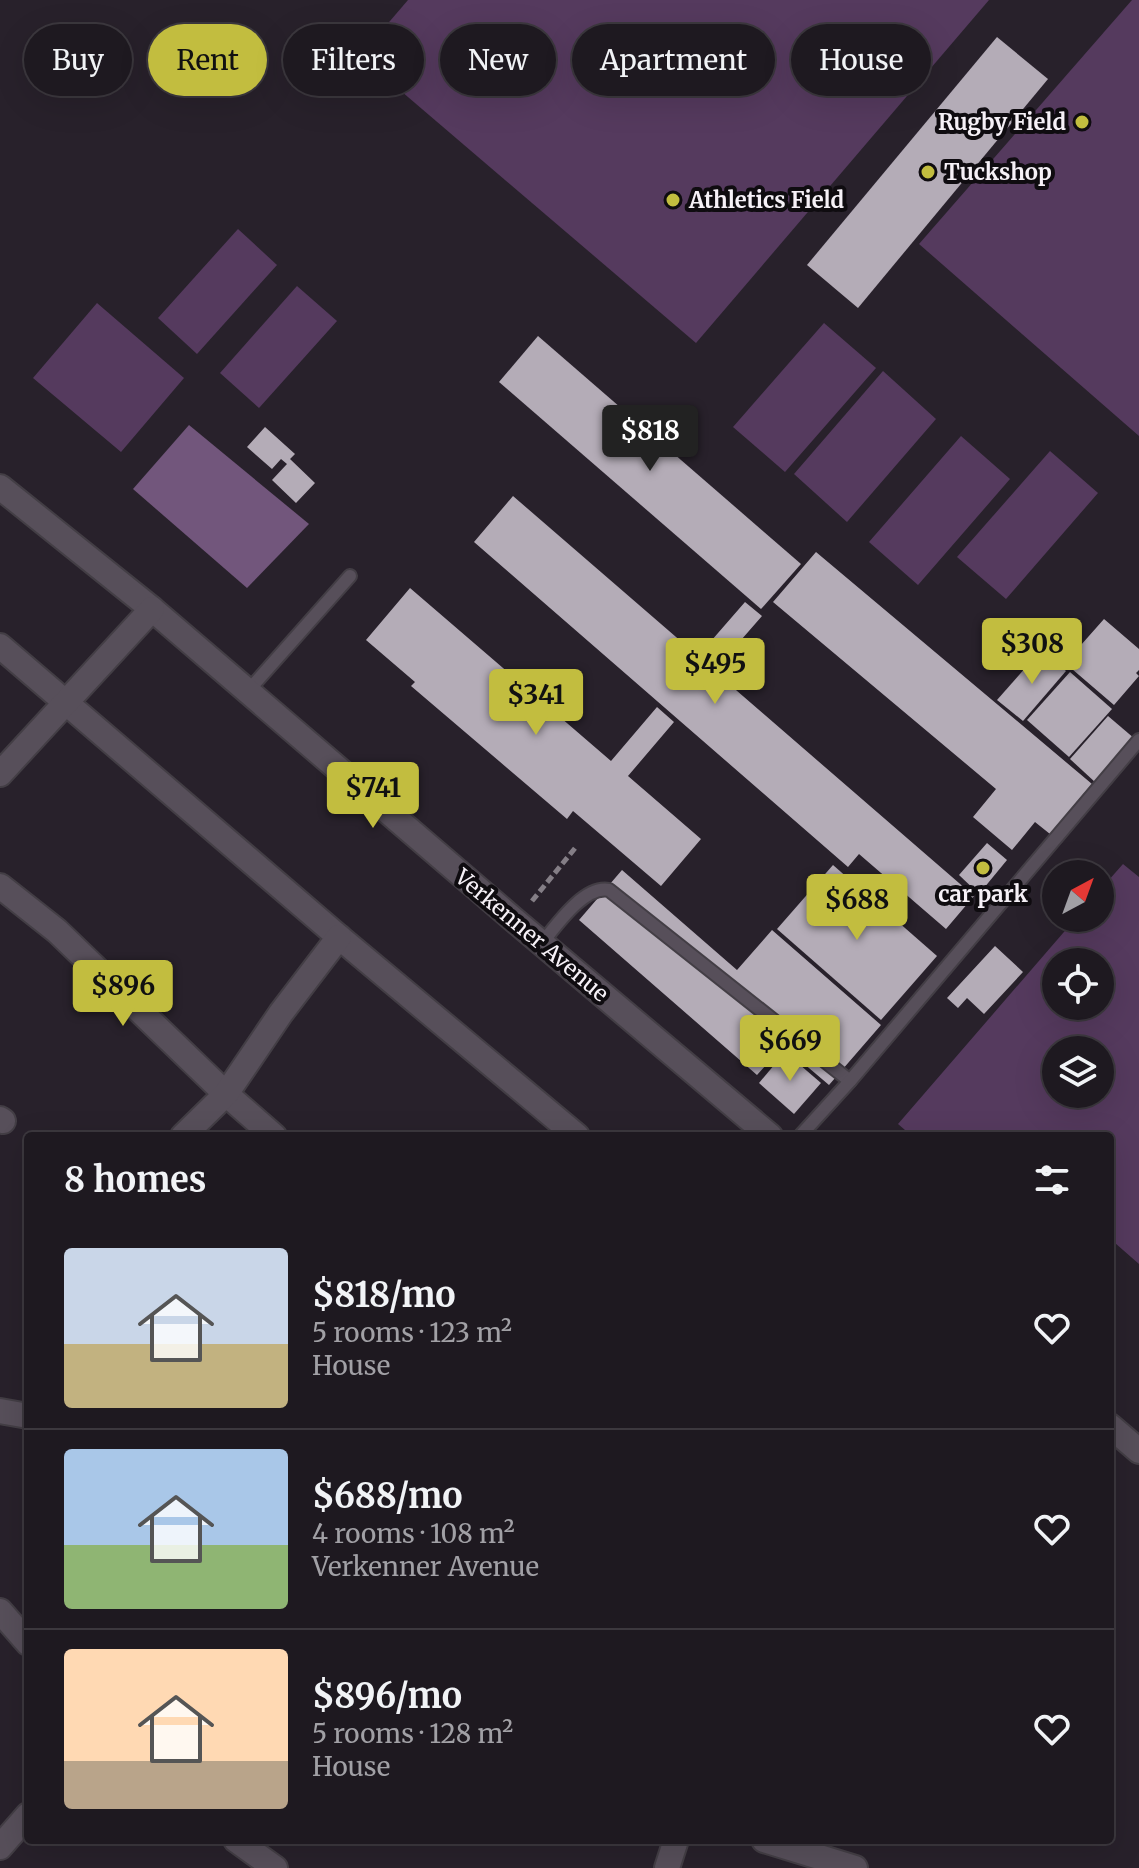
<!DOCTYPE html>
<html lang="en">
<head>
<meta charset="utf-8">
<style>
  body { margin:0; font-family:Merriweather,serif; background:#2b262d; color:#f1f3f6; height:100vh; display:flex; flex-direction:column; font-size:30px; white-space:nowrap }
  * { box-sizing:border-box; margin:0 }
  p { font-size:26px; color:#a1a0a5 }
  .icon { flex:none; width:44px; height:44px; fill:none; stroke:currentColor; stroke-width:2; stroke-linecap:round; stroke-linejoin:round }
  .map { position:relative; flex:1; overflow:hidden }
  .drawer { position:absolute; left:24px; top:1132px; width:1090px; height:712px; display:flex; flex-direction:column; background:#1e1920; border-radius:8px; box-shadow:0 8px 32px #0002,0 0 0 2px #3c383e }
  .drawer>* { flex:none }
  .hud { position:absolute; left:24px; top:24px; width:1092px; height:72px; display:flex; gap:16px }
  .needle { width:52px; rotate:41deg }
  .tools { position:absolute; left:1042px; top:860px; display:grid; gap:16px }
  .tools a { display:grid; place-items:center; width:72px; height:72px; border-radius:50%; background:#1e1920; box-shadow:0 8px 32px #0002,0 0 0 2px #3c383e; font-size:40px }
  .price { position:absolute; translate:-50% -68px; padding:0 18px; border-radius:8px; background:#c2bd3f; color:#111; font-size:26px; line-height:52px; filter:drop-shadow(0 2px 4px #0008) }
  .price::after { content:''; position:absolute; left:50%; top:48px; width:24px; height:18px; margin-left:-12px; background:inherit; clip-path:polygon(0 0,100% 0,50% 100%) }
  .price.selected { background:#222; color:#fff }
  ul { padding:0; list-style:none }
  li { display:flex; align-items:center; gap:24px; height:200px; padding:0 40px }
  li+li { border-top:2px solid #3c383e }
  li span { display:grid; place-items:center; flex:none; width:224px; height:160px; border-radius:8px; color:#555 }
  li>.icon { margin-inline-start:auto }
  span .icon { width:96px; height:96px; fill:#fffc; stroke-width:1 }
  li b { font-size:34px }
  h2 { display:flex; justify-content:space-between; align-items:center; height:96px; padding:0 40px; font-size:34px }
  .pill { padding:0 28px; border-radius:36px; background:#1e1920; box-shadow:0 8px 32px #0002,0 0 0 2px #3c383e; font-size:28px; line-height:72px }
  .pill.selected { background:#c2bd3f; color:#111 }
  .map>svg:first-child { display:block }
  .green { fill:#553a5e; fill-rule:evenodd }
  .water { fill:#72567c }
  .building { fill:#b4acb7 }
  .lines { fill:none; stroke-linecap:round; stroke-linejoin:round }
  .service-casing { stroke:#433e45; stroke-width:16 }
  .minor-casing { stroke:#433e45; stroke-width:28 }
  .path { stroke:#847e86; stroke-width:5; stroke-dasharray:8 4; stroke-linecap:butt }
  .service { stroke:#574f5a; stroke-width:12 }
  .minor { stroke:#574f5a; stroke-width:24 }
  .poi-dot { fill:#c2bd3f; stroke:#0f0c10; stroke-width:3 }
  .labels { text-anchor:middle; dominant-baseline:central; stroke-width:8; stroke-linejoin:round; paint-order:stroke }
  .poi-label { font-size:22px; font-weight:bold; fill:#f6f1f7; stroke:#0f0c10; text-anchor:start }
  .street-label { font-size:22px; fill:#f6f1f7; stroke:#0f0c10 }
</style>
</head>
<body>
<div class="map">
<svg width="1139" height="1868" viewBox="0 0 1139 1868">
  <rect width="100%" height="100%" fill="#28212b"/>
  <!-- green -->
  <g class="green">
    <polygon points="408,0 989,0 696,343 360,56"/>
    <polygon points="1132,0 1139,0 1139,436 919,244"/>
    <polygon points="238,229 277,265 197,354 158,318"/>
    <polygon points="297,286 337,321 259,408 220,373"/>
    <polygon points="97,303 184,378 121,452 33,378"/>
    <polygon points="824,323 876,368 785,472 733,427"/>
    <polygon points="883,371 936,419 847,522 794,474"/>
    <polygon points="961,436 1010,479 918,585 869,542"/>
    <polygon points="1050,451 1098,493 1006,599 957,557"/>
    <path d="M1123 864 1139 877V1264L1115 1243 1110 1248V1136H912L898 1124 1076 918H1100V890ZM1056 962H1100V1006H1056ZM1100 1050V1094H1056V1050Z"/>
  </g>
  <!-- water -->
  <polygon class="water" points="189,425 309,524 247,588 133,489"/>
  <!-- building -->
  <g class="building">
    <polygon points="997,37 1048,79 858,308 807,265"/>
    <polygon points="538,336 801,564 761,609 499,382"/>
    <polygon points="265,427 295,454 290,459 315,483 296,503 272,480 287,464 281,459 272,469 247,447"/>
    <polygon points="513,496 698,656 745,602 762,616 714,671 974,896 946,929 859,854 848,867 474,542"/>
    <polygon points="816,552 1092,784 1050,834 1035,822 1012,850 973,817 996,789 773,602"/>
    <polygon points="410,588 611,761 657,707 674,722 628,776 701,839 661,886 573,811 567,819 411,686 415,682 366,640"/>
    <polygon points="1104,619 1139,649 1139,670 1136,673 1139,676 1114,705 1065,663"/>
    <polygon points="1041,650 1066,671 1023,721 997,700"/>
    <polygon points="1070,672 1112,709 1069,757 1027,720"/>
    <polygon points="1108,716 1135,739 1096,783 1070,759"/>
    <polygon points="987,843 1007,860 979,894 959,875"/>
    <polygon points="833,865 937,956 881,1020 777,929"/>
    <polygon points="622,870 737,970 772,930 881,1025 829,1085 783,1046 757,1075 579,920"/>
    <polygon points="995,946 1023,972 984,1014 967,998 958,1008 947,998"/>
    <polygon points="785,1052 821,1083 794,1114 759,1083"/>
  </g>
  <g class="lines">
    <defs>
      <g id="service">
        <polyline points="248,691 350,576"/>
        <path d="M542 943C556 926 584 885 609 890L850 1081"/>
        <polyline points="800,1136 850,1081 1139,740"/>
      </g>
      <g id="minor">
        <polyline points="0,487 152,609 513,919 770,1136"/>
        <polyline points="0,646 339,937 577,1136"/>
        <polyline points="0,774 152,609"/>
        <polyline points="0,886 57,931 226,1094 274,1136"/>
        <polyline points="0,1119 3,1121"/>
        <polyline points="183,1136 226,1094 281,1013 339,937"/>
        <polyline points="0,1411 28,1416"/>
        <polyline points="1110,1426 1139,1451"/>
        <polyline points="0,1611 28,1643"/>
        <polyline points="236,1840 275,1868"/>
        <polyline points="764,1840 855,1868"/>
        <polyline points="0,1847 28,1815"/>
        <polyline points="667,1868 676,1840"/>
      </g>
    </defs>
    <!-- service casing -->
    <use href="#service" class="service-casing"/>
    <!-- minor casing -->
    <use href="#minor" class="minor-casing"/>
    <!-- path -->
    <polyline class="path" points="532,901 576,847"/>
    <!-- service -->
    <use href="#service" class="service"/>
    <!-- minor -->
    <use href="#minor" class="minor"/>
  </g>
  <!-- markers -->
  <g class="poi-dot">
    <circle cx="1082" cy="122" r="8"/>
    <circle cx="928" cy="172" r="8"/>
    <circle cx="673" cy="200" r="8"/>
    <circle cx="983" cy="868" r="8"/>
  </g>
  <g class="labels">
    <!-- poi labels -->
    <g class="poi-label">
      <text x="1066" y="122" text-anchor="end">Rugby Field</text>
      <text x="944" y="172">Tuckshop</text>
      <text x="689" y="200">Athletics Field</text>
      <text x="983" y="894" text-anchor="middle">car park</text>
    </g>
    <!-- street labels -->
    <g class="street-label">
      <text transform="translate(532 935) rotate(40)">Verkenner Avenue</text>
    </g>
  </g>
</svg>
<div class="tools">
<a><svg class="needle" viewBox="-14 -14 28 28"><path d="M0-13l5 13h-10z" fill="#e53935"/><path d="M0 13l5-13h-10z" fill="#a1a0a5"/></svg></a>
<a><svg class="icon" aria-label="locate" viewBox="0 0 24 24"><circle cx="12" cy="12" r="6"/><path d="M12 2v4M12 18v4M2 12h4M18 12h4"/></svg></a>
<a><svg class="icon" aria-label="layers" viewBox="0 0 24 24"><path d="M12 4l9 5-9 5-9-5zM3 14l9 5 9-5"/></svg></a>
</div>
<b class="price selected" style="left:650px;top:473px">$818</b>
<b class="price" style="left:1032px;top:686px">$308</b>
<b class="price" style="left:715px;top:706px">$495</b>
<b class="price" style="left:536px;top:737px">$341</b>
<b class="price" style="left:373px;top:830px">$741</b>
<b class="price" style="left:857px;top:942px">$688</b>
<b class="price" style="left:123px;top:1028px">$896</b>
<b class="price" style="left:790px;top:1083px">$669</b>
<div class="hud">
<a class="pill">Buy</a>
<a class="pill selected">Rent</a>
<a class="pill">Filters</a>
<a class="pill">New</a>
<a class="pill">Apartment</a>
<a class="pill">House</a>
</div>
<section class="drawer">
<h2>8 homes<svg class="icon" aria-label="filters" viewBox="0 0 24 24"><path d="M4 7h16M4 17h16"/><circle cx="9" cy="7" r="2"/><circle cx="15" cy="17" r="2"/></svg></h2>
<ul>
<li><span style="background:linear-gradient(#c9d6e8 60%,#c2b280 0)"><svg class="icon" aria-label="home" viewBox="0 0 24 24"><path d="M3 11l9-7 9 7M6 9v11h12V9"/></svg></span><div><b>$818/mo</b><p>5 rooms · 123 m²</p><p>House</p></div><svg class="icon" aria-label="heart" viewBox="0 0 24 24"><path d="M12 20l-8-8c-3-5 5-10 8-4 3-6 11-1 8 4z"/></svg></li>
<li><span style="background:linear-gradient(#a9c7e8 60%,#8fb573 0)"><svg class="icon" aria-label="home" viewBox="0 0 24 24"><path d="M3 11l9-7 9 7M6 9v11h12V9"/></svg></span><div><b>$688/mo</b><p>4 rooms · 108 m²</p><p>Verkenner Avenue</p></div><svg class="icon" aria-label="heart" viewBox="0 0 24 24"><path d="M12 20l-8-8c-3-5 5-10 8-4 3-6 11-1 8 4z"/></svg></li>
<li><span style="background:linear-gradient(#ffd9b3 70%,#b9a48a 0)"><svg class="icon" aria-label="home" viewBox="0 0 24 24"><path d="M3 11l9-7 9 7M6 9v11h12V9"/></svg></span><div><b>$896/mo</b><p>5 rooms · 128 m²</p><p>House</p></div><svg class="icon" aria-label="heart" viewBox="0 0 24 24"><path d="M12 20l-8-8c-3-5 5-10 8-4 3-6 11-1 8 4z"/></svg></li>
</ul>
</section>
</div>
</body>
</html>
